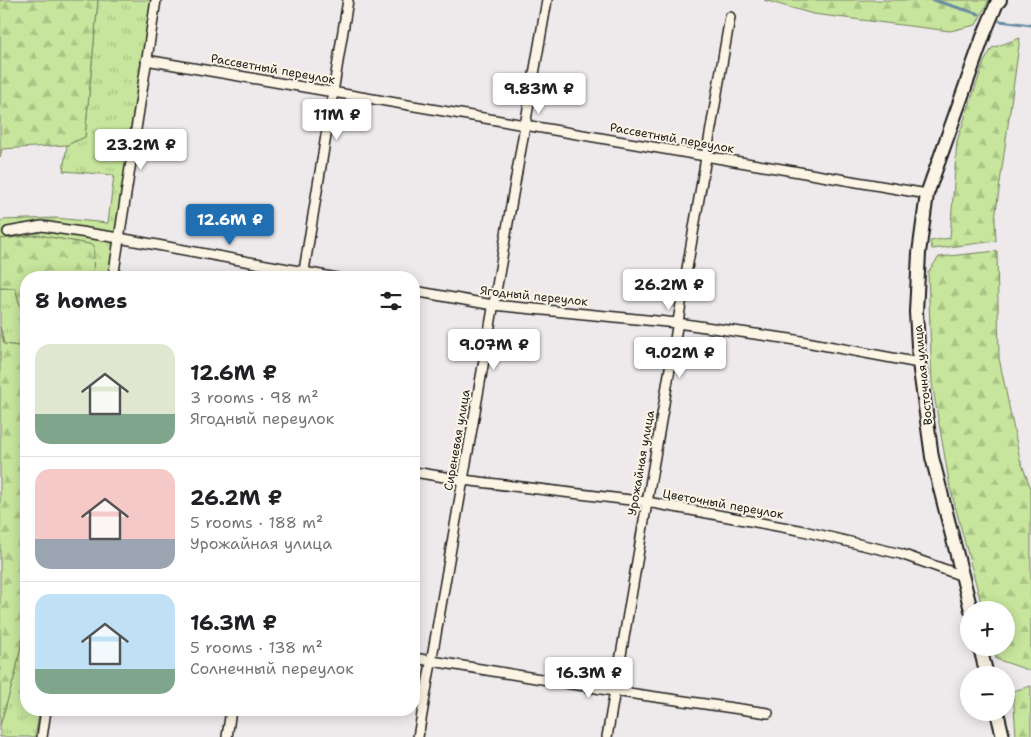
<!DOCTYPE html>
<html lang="en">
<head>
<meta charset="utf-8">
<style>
  body { margin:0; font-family:"Shantell Sans",sans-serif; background:#f2f2f2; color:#202124; height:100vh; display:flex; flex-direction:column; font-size:19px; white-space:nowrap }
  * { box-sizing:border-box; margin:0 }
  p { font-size:16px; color:#757577 }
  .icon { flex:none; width:28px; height:28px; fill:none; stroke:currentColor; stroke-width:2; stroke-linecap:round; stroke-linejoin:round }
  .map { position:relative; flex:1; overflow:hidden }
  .drawer { position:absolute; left:20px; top:271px; width:400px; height:445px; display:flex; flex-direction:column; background:#fff; border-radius:20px; box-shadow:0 2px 12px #0003 }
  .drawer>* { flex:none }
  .controls { position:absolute; left:960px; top:601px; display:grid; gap:10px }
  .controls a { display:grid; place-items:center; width:55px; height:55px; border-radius:50%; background:#fff; box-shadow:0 2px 12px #0003; font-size:25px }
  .price { position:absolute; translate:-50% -42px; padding:0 11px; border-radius:5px; background:#fff; color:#222; font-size:16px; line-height:32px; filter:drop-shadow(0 1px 2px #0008) }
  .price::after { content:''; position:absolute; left:50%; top:30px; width:15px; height:11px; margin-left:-8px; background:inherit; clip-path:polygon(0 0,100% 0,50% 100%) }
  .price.selected { background:#1f6fb2; color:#fff }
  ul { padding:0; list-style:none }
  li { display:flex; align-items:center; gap:15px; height:125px; padding:0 15px }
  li+li { border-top:1px solid #e0e0e0 }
  li span { display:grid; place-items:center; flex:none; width:140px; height:100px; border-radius:15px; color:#555 }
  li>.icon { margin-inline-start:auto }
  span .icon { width:60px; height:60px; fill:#fffc; stroke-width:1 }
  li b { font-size:21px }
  h2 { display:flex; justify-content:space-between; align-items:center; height:60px; padding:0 15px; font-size:21px }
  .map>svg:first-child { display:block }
  .grass { fill:url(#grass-tufts); stroke:#72805c }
  .forest { fill:url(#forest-firs); stroke:#72805c }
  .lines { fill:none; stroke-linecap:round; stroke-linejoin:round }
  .stream { stroke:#678ca1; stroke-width:3 }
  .street-casing { stroke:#1c1c1c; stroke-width:12 }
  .secondary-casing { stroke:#1c1c1c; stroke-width:16 }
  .street { stroke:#fcf5e5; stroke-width:9 }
  .secondary { stroke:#fcf5e5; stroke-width:12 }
  .labels { text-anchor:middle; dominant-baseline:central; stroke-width:4; stroke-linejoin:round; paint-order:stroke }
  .street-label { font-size:12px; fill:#1c1c1c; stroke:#fcf5e5 }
</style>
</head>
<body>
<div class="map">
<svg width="1031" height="737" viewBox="0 0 1031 737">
  <defs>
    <pattern id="grass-tufts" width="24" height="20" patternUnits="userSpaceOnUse" patternTransform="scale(1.25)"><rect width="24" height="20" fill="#c7e59c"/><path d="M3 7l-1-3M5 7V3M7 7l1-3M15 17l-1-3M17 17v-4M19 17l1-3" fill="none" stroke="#aac486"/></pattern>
    <pattern id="forest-firs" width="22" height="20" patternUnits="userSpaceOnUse" patternTransform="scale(1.25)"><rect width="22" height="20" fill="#c7e59c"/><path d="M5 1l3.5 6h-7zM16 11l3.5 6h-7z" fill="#aac486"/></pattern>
  </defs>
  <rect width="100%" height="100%" fill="#eeeaeb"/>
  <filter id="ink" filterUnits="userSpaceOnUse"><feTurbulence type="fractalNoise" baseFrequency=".02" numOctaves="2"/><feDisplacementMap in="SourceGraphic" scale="10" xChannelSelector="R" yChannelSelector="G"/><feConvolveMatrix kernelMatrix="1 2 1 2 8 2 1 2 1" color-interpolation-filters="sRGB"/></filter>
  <g filter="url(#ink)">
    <!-- grass -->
    <g class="grass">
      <polygon points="98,0 152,0 108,277 93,277 93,245 39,235 0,239 0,222 2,220 55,218 108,223 114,175 63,171 67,145 85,137"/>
      <polygon points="0,288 15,288 26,325 26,347 4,344 0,327"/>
      <polygon points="26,621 26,710 40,710 35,737 0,737 0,725 15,675"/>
    </g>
    <!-- forest -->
    <g class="forest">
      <polygon points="0,0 98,0 85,137 67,145 2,149 0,157"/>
      <polygon points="764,0 989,0 976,25 950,31 813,14"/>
      <polygon points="1020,38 995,219 996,241 932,249 930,241 950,238 957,141 984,62 992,48"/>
      <polygon points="39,235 94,245 93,277 26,278 26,325 15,288 0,288 0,239"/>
      <polygon points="997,251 999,358 1020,459 1031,489 1031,671 996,659 993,648 1006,648 1006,610 983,610 950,487 932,383 928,272 939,257"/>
      <polygon points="0,327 4,344 26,347 26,621 15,675 0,725"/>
      <polygon points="1031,686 1031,737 1016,737 1013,691"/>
    </g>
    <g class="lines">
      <!-- stream -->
      <g class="stream">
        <polyline points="933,0 979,14"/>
        <polyline points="1000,21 1031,25"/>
      </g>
      <defs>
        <g id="street">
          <polyline points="146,60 927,194"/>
          <polyline points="8,232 42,226 119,238 337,278"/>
          <polyline points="303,277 348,0"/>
          <polyline points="113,278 156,0"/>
          <polyline points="414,291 493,305 677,323 790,339 919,363"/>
          <polyline points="414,472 463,480 647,502 799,530 901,554 963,576"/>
          <polyline points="414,658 614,691 768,713"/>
          <polyline points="42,737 46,710"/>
          <polyline points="227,737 231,710"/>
          <polyline points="418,737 547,0"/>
          <polyline points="607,737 730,17"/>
        </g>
        <g id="secondary">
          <polyline points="971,610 932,457 919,363 916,312 919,253 927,194 984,34 997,3 1000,0"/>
          <polyline points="980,648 987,675"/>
          <polyline points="997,712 1003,737"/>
        </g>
      </defs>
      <!-- street casing -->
      <use href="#street" class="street-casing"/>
      <!-- secondary casing -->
      <use href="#secondary" class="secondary-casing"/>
      <!-- street -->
      <use href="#street" class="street"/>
      <!-- secondary -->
      <use href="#secondary" class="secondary"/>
    </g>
  </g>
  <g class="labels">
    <!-- street labels -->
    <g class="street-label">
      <text transform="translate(273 69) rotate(10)">Рассветный переулок</text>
      <text transform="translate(672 138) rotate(10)">Рассветный переулок</text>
      <text transform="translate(534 296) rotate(6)">Ягодный переулок</text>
      <text transform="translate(923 375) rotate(-96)">Восточная улица</text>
      <text transform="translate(457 440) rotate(-80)">Сиреневая улица</text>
      <text transform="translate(641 463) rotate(-80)">Урожайная улица</text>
      <text transform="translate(723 504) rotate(10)">Цветочный переулок</text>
    </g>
  </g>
</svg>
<div class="controls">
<a>+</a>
<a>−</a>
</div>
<b class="price" style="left:539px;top:115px">9.83M ₽</b>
<b class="price" style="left:337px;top:141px">11M ₽</b>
<b class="price" style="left:141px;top:171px">23.2M ₽</b>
<b class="price selected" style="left:230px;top:246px">12.6M ₽</b>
<b class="price" style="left:669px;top:311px">26.2M ₽</b>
<b class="price" style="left:494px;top:371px">9.07M ₽</b>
<b class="price" style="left:680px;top:379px">9.02M ₽</b>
<b class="price" style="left:589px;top:699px">16.3M ₽</b>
<section class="drawer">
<h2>8 homes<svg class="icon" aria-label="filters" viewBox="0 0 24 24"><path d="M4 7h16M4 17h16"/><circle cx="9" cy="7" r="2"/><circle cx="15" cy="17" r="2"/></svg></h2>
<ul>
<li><span style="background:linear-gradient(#dfe7d0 70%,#7fa58c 0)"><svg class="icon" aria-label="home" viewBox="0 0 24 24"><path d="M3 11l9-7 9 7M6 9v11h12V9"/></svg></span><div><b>12.6M ₽</b><p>3 rooms · 98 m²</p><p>Ягодный переулок</p></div></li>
<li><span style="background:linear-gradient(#f6c9c9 70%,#9aa5b1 0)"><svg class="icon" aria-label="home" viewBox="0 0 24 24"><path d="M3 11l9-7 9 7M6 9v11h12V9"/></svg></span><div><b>26.2M ₽</b><p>5 rooms · 188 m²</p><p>Урожайная улица</p></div></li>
<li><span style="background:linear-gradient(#bfe0f5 75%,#7fa58c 0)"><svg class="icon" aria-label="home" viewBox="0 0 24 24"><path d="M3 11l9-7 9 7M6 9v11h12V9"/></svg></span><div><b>16.3M ₽</b><p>5 rooms · 138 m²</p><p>Солнечный переулок</p></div></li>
</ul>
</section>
</div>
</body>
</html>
